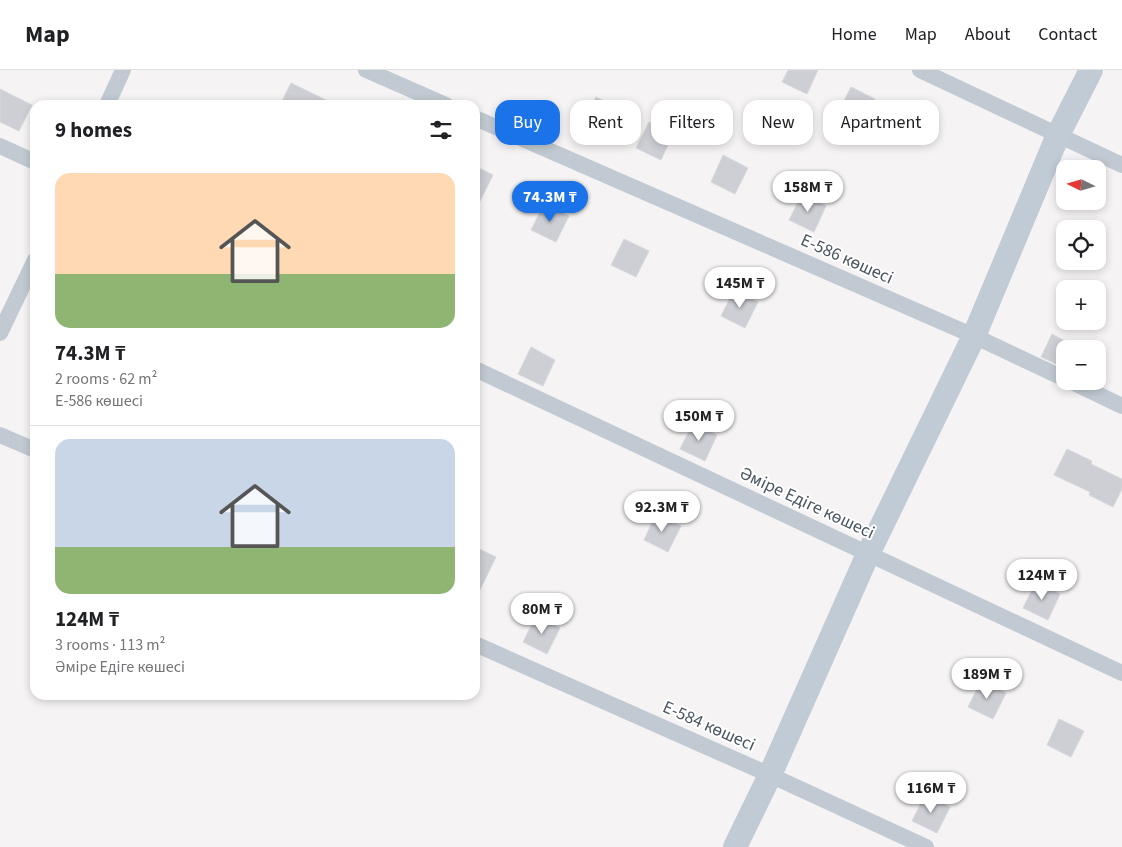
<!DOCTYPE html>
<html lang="en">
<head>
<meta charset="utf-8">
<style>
  body { margin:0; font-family:"Source Sans 3",sans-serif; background:#f6f6f6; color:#202124; height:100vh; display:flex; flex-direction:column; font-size:19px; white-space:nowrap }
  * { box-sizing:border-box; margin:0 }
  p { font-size:16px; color:#757577 }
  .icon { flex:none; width:28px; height:28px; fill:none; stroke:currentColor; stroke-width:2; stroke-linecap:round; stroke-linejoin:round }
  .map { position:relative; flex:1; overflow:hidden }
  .drawer { position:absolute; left:30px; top:30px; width:450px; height:600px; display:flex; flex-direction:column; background:#fff; border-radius:15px; box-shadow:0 2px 8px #0003 }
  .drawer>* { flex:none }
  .guide { position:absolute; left:495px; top:30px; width:475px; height:45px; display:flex; gap:10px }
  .needle { width:32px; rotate:275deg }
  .controls { position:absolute; left:1056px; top:90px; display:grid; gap:10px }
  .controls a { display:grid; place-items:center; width:50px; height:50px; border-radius:10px; background:#fff; box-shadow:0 2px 8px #0003; font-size:25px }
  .price { position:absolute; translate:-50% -42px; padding:0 11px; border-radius:18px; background:#fff; color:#222; font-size:16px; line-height:32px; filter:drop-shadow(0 1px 2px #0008) }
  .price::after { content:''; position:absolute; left:50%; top:30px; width:15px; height:11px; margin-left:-8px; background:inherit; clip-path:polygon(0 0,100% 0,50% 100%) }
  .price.active { background:#1a73e8; color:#fff }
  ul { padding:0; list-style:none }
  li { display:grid; align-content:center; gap:10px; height:265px; padding:0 25px }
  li+li { border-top:1px solid #e0e0e0 }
  li span { display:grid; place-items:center; height:155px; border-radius:15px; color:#555 }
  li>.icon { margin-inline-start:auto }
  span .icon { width:90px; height:90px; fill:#fffc; stroke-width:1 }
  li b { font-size:21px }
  h2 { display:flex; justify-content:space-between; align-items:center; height:60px; padding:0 25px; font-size:21px }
  .tag { padding:0 18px; border-radius:15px; background:#fff; box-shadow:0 2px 8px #0003; font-size:18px; line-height:45px }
  .tag.active { background:#1a73e8; color:#fff }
  header { display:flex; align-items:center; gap:30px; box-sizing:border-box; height:70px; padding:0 25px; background:#fff; border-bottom:1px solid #e0e0e0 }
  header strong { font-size:24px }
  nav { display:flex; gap:28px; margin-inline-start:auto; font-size:18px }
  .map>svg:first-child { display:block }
  .building { fill:#cdcfd5; stroke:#d7d9de }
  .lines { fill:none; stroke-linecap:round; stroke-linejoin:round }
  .street { stroke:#c1cad2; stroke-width:16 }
  .secondary { stroke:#c1cbd6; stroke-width:24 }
  .labels { text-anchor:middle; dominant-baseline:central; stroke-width:4; stroke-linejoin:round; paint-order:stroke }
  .street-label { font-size:18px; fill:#4a5661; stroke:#fff }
</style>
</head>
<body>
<header>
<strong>Map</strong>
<nav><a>Home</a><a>Map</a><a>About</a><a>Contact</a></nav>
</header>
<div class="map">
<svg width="1122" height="777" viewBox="0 0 1122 777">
  <rect width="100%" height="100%" fill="#f5f3f3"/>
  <!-- building -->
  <g class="building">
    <polygon points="788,0 818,0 807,24 782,12"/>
    <polygon points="291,13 336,35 280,35"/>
    <polygon points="851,17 875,29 863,55 838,43"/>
    <polygon points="0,19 32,35 19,61 0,52"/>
    <polygon points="596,27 620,39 607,65 583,53"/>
    <polygon points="649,52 673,64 661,90 636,78"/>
    <polygon points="723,85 748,98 735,124 711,112"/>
    <polygon points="475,96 493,105 475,141"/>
    <polygon points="802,124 826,136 814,162 789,150"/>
    <polygon points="544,134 569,146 556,172 531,160"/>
    <polygon points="624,169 649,181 636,207 611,195"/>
    <polygon points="734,220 758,232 745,258 721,246"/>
    <polygon points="1052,264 1065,271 1065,298 1041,287"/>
    <polygon points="531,277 555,290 543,316 518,304"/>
    <polygon points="693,353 717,365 705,391 680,379"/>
    <polygon points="1067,379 1092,391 1091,394 1122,409 1122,419 1113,437 1089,425 1090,422 1054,405"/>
    <polygon points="656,444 681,456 668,482 644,470"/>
    <polygon points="475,477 496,487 475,530"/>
    <polygon points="1036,512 1060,524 1048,550 1023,538"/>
    <polygon points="536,546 560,558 547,584 523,572"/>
    <polygon points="981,611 1006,623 993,649 968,637"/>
    <polygon points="1059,649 1084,661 1071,687 1047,675"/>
    <polygon points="925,725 950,737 937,763 912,751"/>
  </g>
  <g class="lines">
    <!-- street -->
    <g class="street">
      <polyline points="366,0 446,35"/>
      <polyline points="920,0 1122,95"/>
      <polyline points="107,35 123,0"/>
      <polyline points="475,48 974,266 1065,309"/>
      <polyline points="0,76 35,92"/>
      <polyline points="0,263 35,190"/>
      <polyline points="475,299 1122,603"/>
      <polyline points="1070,311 1122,336"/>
      <polyline points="0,365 35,380"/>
      <polyline points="475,574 770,705 926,777"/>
    </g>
    <!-- secondary -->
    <polyline class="secondary" points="735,777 770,705 868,484 974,266 1058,65 1091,0"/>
  </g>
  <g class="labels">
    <!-- street labels -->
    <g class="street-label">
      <text transform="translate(847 189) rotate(24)">Е-586 көшесі</text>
      <text transform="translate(807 433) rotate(25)">Әміре Едіге көшесі</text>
      <text transform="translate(709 656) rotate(24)">Е-584 көшесі</text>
    </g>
  </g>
</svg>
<div class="controls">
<a><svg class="needle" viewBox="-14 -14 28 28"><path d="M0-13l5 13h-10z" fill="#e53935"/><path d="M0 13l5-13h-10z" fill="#757577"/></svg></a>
<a><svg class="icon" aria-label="locate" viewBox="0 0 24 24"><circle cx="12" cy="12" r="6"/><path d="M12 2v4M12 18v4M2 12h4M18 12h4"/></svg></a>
<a>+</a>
<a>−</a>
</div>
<b class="price" style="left:808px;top:143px">158M ₸</b>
<b class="price active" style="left:550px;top:153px">74.3M ₸</b>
<b class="price" style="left:740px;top:239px">145M ₸</b>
<b class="price" style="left:699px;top:372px">150M ₸</b>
<b class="price" style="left:662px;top:463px">92.3M ₸</b>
<b class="price" style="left:1042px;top:531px">124M ₸</b>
<b class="price" style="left:542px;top:565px">80M ₸</b>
<b class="price" style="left:987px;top:630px">189M ₸</b>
<b class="price" style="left:931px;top:744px">116M ₸</b>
<div class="guide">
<a class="tag active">Buy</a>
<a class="tag">Rent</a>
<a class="tag">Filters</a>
<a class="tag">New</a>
<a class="tag">Apartment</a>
</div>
<section class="drawer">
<h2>9 homes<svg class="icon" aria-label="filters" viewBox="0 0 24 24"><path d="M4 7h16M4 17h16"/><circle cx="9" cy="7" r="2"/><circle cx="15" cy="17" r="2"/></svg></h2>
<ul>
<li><span style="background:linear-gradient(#ffd9b3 65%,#8fb573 0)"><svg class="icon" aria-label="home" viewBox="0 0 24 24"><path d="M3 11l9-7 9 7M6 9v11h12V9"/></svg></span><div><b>74.3M ₸</b><p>2 rooms · 62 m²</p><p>Е-586 көшесі</p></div></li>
<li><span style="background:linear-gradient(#c9d6e8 70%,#8fb573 0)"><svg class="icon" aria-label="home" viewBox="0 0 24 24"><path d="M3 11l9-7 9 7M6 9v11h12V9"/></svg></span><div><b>124M ₸</b><p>3 rooms · 113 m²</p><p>Әміре Едіге көшесі</p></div></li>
</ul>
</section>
</div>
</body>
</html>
